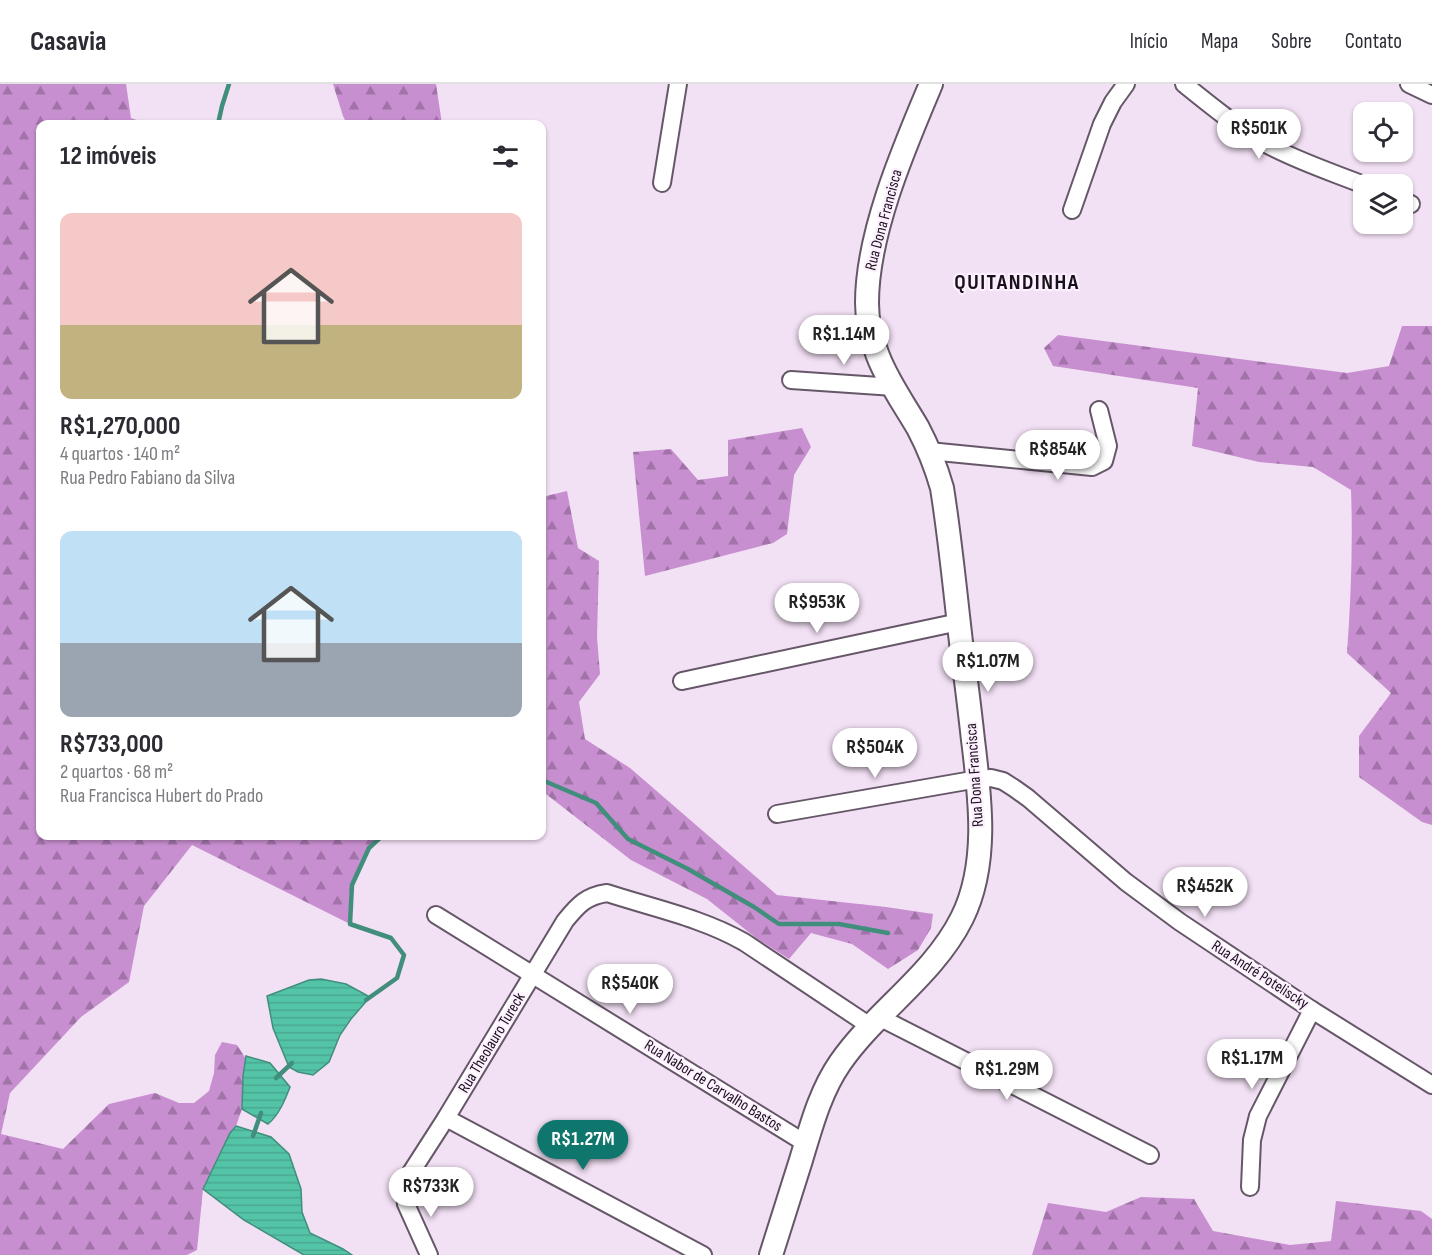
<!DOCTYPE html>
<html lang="pt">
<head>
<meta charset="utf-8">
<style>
  body { margin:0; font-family:"Sofia Sans Condensed",sans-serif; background:#f2f2f3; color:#2b2b33; height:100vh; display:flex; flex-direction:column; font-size:22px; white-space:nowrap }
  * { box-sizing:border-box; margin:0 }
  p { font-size:20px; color:#7c7c81 }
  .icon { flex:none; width:33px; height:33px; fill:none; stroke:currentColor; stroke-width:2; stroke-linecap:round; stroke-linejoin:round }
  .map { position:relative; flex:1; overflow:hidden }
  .side { position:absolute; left:36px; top:36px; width:510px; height:720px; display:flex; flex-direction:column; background:#fff; border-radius:12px; box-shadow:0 2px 4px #0004 }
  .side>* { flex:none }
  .buttons { position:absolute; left:1353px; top:18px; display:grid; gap:12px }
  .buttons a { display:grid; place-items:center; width:60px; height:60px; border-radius:12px; background:#fff; box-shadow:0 2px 4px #0004; font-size:30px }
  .price { position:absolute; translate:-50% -51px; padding:0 14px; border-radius:21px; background:#fff; color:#222; font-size:20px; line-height:39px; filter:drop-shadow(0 2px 3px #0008) }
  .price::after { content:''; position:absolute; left:50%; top:36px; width:18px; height:14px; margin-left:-9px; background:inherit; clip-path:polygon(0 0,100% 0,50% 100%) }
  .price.active { background:#0f766e; color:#fff }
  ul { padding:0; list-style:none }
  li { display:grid; align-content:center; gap:12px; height:318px; padding:0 24px }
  li span { display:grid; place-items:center; height:186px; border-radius:12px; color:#555 }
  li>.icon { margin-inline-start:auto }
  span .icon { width:108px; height:108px; fill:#fffc; stroke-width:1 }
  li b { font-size:26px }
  h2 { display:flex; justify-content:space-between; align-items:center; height:72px; padding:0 24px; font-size:26px }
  header { display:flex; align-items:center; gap:36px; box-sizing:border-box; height:84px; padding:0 30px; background:#fff; border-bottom:2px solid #e1e1e2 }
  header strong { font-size:28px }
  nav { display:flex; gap:33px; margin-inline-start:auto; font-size:21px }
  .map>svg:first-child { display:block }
  .forest { fill:url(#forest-firs) }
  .water { fill:url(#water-rules); stroke:#428e7c; stroke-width:1.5 }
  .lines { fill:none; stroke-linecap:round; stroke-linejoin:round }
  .stream { stroke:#428e7c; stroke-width:4.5 }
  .minor-casing { stroke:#665768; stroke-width:20 }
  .secondary-casing { stroke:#665768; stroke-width:26 }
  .minor { stroke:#fff; stroke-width:16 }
  .secondary { stroke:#fff; stroke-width:22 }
  .labels { text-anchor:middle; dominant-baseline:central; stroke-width:4.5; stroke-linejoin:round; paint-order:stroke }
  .street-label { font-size:16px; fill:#171118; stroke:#fdefff }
  .district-label { font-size:22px; font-weight:bold; letter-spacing:1.5px; fill:#171118; stroke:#fdefff }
</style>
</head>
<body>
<header>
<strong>Casavia</strong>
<nav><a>Início</a><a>Mapa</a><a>Sobre</a><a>Contato</a></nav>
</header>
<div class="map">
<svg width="1432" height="1171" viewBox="0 0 1432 1171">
  <defs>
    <pattern id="forest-firs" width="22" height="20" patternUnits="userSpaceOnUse" patternTransform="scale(1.5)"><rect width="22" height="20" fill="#c88fd0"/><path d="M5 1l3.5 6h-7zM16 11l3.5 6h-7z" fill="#a173a8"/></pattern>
    <pattern id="water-rules" width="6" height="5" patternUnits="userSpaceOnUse" patternTransform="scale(1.5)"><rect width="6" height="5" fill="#54c4a7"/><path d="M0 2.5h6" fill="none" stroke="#48a78f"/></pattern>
  </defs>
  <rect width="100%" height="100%" fill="#f2e0f4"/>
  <!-- forest -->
  <g class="forest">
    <polygon points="0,0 126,0 131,34 148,40 40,40 40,752 382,752 369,765 352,801 350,840 192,761 144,822 129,898 81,933 10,1009 1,1050 63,1065 109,1020 155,1009 179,1019 194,1019 209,1007 214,989 215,971 222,958 237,961 246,975 243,992 242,1025 236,1042 230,1049 203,1105 197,1166 187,1171 0,1171"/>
    <polygon points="333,0 436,0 442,40 347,40 343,32"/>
    <path d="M1402 242H1432V741L1422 738 1359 693V652L1391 609 1347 569C1351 515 1353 460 1351 406L1313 383 1259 378 1192 362 1198 304 1053 282 1044 264 1058 251 1347 289 1389 282Z"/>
    <polygon points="802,344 811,363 794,391 787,450 773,459 645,492 633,368 671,365 698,396 728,392 728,356"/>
    <polygon points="567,407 578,464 599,477 597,553 600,590 579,618 585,655 630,684 777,811 886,823 933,830 931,844 918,866 888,885 852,860 811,849 789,875 756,854 707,815 631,776 542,707 542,413"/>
    <polygon points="1141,1113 1194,1115 1213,1147 1290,1161 1331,1157 1336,1117 1421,1127 1432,1135 1432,1171 1032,1171 1048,1119 1106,1128"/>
  </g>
  <!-- water -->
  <g class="water">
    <polygon points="321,895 346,900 370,913 351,935 340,951 329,978 313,991 298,988 289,983 273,944 267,912 309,896"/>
    <path d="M246 972 270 979 290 1003C285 1016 279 1031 268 1040L242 1025 243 992Z"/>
    <polygon points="236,1042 271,1053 289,1070 301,1105 302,1128 310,1149 343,1165 352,1171 304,1171 244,1136 203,1105 230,1049"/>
  </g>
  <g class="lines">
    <!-- stream -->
    <g class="stream">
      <polyline points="218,40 222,22 229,0"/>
      <polyline points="542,696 596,719 628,755 688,785 754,823 779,840 839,840 888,849"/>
      <polyline points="366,916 397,894 404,871 391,854 350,840 352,801 369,764 382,752"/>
      <polyline points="276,994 292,979"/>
      <polyline points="253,1052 261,1029"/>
    </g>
    <defs>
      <g id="minor">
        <path d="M1184 0C1210 21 1237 43 1266 60 1297 77 1331 88 1364 101"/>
        <polyline points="1409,0 1432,11"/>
        <polyline points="662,99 678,0"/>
        <polyline points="1402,117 1411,120"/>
        <polyline points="1072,126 1102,40 1113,18 1126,0"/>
        <polyline points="791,296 894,303"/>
        <polyline points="929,367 1092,383 1104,377 1108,362 1099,326"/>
        <polyline points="682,597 959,538"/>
        <polyline points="777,730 978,695 991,694 1003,697 1014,704 1028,714 1126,798 1180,838 1312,926 1432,1001"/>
        <polyline points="436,831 805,1059"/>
        <polyline points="879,933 1150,1071"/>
        <polyline points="446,1034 703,1171"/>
        <polyline points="1250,1103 1252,1056 1258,1032 1312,926"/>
        <path d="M429 1171 406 1120 405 1105 410 1090 446 1034 565 837C578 821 586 812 607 809 653 824 702 834 744 858L870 942"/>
      </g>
      <path id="secondary" d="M771 1171C781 1139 791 1107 801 1076 811 1043 820 1008 840 979 876 927 933 892 962 834 989 780 980 713 973 656 970 629 967 602 963 575 956 518 951 460 942 404 936 383 928 363 918 344 904 320 888 298 878 272 871 255 867 237 867 219 867 149 904 64 931 0"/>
    </defs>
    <!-- minor casing -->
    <use href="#minor" class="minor-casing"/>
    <!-- secondary casing -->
    <use href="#secondary" class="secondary-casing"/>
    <!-- minor -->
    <use href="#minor" class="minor"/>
    <!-- secondary -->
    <use href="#secondary" class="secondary"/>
  </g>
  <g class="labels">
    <!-- street labels -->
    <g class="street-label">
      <text transform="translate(884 136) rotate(-75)">Rua Dona Francisca</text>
      <text transform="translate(975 691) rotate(-94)">Rua Dona Francisca</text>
      <text transform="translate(1260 891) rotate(33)">Rua André Poteliscky</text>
      <text transform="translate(492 959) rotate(-59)">Rua Theolauro Tureck</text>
      <text transform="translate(713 1002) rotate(32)">Rua Nabor de Carvalho Bastos</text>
    </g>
    <!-- district labels -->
    <g class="district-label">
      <text x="1017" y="198">QUITANDINHA</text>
    </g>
  </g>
</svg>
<div class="buttons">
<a><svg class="icon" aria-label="locate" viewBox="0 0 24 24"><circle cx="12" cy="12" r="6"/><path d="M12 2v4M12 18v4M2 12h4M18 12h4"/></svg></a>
<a><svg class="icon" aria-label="layers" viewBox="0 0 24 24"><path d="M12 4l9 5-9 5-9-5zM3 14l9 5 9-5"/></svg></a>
</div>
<b class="price" style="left:1259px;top:76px">R$501K</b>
<b class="price" style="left:844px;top:282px">R$1.14M</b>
<b class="price" style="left:1058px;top:397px">R$854K</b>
<b class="price" style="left:817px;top:550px">R$953K</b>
<b class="price" style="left:988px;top:609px">R$1.07M</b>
<b class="price" style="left:875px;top:695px">R$504K</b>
<b class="price" style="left:1205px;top:834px">R$452K</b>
<b class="price" style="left:630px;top:931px">R$540K</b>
<b class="price" style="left:1252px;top:1006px">R$1.17M</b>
<b class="price" style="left:1007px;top:1017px">R$1.29M</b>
<b class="price active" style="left:583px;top:1087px">R$1.27M</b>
<b class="price" style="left:431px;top:1134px">R$733K</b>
<section class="side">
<h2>12 imóveis<svg class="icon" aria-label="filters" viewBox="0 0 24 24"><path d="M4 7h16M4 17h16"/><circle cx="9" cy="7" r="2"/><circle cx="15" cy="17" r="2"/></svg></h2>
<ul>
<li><span style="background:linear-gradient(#f6c9c9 60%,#c2b280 0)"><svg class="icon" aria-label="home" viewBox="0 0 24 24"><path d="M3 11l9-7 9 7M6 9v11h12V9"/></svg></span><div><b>R$1,270,000</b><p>4 quartos · 140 m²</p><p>Rua Pedro Fabiano da Silva</p></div></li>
<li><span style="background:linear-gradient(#bfe0f5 60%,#9aa5b1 0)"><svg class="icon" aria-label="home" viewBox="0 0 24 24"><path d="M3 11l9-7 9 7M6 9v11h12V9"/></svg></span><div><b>R$733,000</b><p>2 quartos · 68 m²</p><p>Rua Francisca Hubert do Prado</p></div></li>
</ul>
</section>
</div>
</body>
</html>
